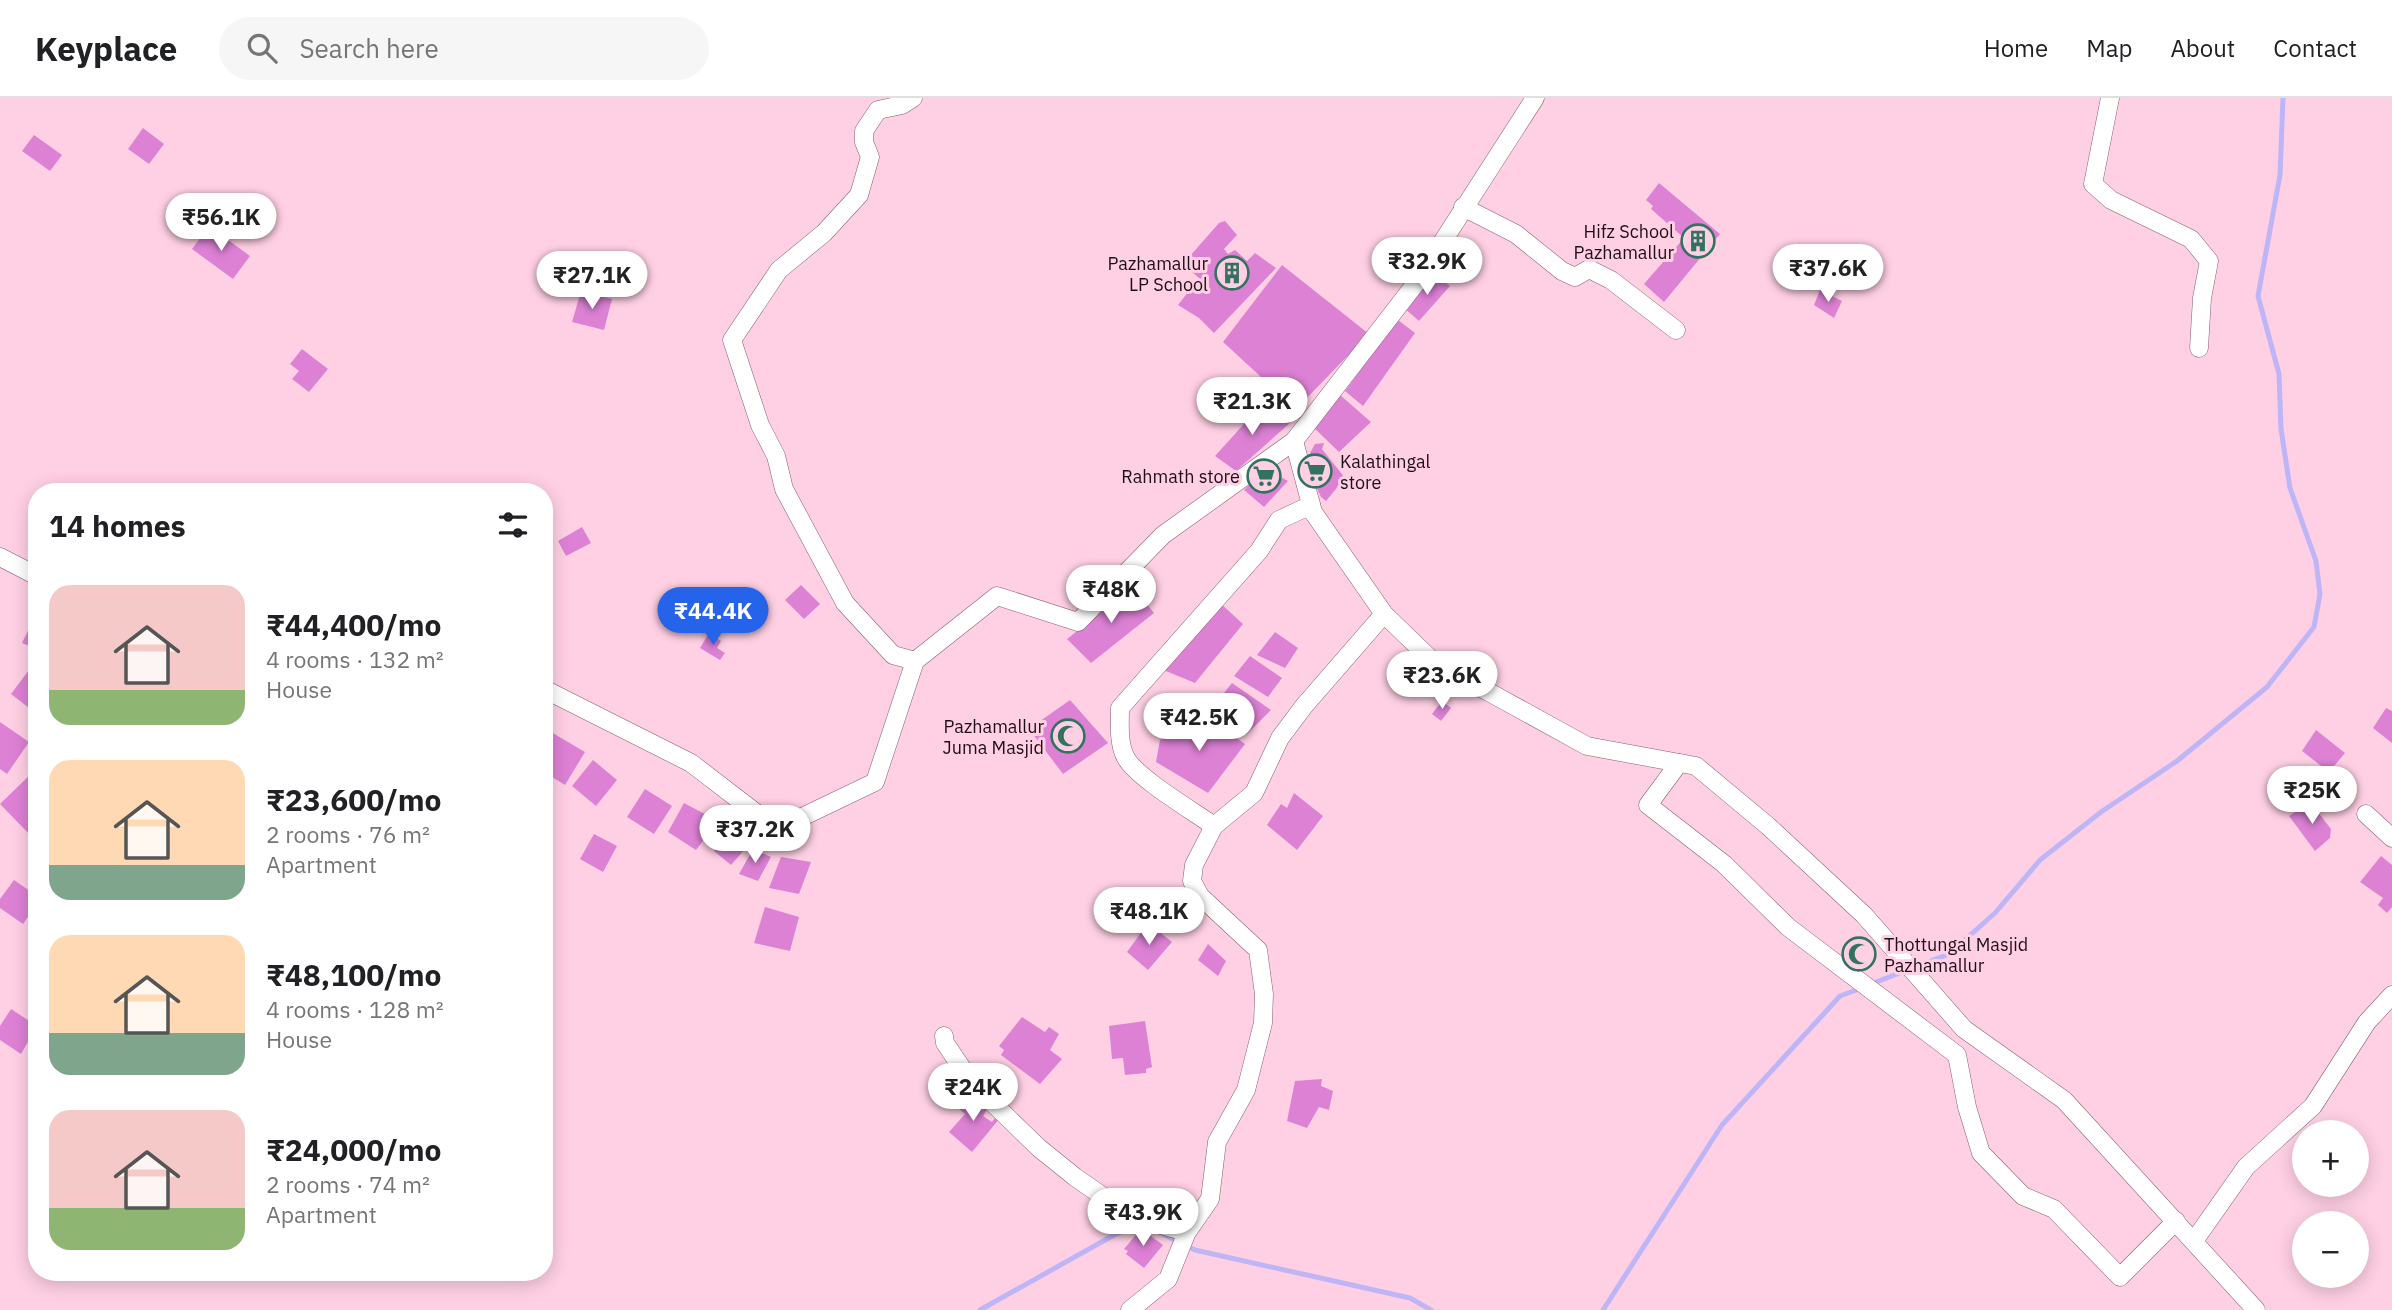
<!DOCTYPE html>
<html lang="en">
<head>
<meta charset="utf-8">
<style>
  body { margin:0; font-family:"IBM Plex Sans",sans-serif; background:#f6f6f6; color:#202124; height:100vh; display:flex; flex-direction:column; font-size:26px; white-space:nowrap }
  * { box-sizing:border-box; margin:0 }
  p { font-size:23px; color:#757577 }
  .icon { flex:none; width:38px; height:38px; fill:none; stroke:currentColor; stroke-width:2; stroke-linecap:round; stroke-linejoin:round }
  .map { position:relative; flex:1; overflow:hidden }
  .sheet { position:absolute; left:28px; top:385px; width:525px; height:798px; display:flex; flex-direction:column; background:#fff; border-radius:28px; box-shadow:0 4px 18px #0003 }
  .sheet>* { flex:none }
  .fabs { position:absolute; left:2292px; top:1022px; display:grid; gap:14px }
  .fabs a { display:grid; place-items:center; width:77px; height:77px; border-radius:50%; background:#fff; box-shadow:0 4px 18px #0003; font-size:35px }
  .price { position:absolute; translate:-50% -60px; padding:0 16px; border-radius:24px; background:#fff; color:#222; font-size:23px; line-height:46px; filter:drop-shadow(0 2px 4px #0008) }
  .price::after { content:''; position:absolute; left:50%; top:42px; width:21px; height:16px; margin-left:-10px; background:inherit; clip-path:polygon(0 0,100% 0,50% 100%) }
  .price.active { background:#2563eb; color:#fff }
  ul { padding:0; list-style:none }
  li { display:flex; align-items:center; gap:21px; height:175px; padding:0 21px }
  li span { display:grid; place-items:center; flex:none; width:196px; height:140px; border-radius:21px; color:#555 }
  li>.icon { margin-inline-start:auto }
  span .icon { width:84px; height:84px; fill:#fffc; stroke-width:1 }
  li b { font-size:30px }
  h2 { display:flex; justify-content:space-between; align-items:center; height:84px; padding:0 21px; font-size:30px }
  header { display:flex; align-items:center; gap:42px; box-sizing:border-box; height:98px; padding:0 35px; background:#fff; border-bottom:2px solid #e0e0e0 }
  header strong { font-size:33px }
  nav { display:flex; gap:38px; margin-inline-start:auto; font-size:24px }
  .search { width:490px; height:63px; background:#f6f6f6; display:flex; align-items:center; gap:18px; box-sizing:border-box; padding:0 24px; border-radius:38px; color:#757577; font-size:26px }
  .map>svg:first-child { display:block }
  .lines { fill:none; stroke-linecap:round; stroke-linejoin:round }
  .stream { stroke:#beb5f7; stroke-width:5 }
  .building { fill:#dd81d5 }
  .minor-casing { stroke:#865e70; stroke-width:19 }
  .minor { stroke:#fff; stroke-width:18 }
  .labels { text-anchor:middle; dominant-baseline:central; stroke-width:6; stroke-linejoin:round; paint-order:stroke }
  .poi-label { font-size:18px; fill:#1e0f16; stroke:#ffd0e4; text-anchor:end }
</style>
</head>
<body>
<header>
<strong>Keyplace</strong>
<div class="search"><svg class="icon" aria-label="search" viewBox="0 0 24 24"><circle cx="10" cy="10" r="6"/><path d="M15 15l6 6"/></svg>Search here</div>
<nav><a>Home</a><a>Map</a><a>About</a><a>Contact</a></nav>
</header>
<div class="map">
<svg width="2392" height="1212" viewBox="0 0 2392 1212">
  <rect width="100%" height="100%" fill="#ffd0e4"/>
  <g class="lines">
    <!-- stream -->
    <g class="stream">
      <polyline points="1871,886 1949,856 1995,815 2040,762 2101,714 2177,663 2267,589 2314,529 2320,496 2316,463 2290,390 2281,331 2279,276 2258,198 2280,77 2283,0"/>
      <polyline points="1163,1136 1195,1152 1410,1200 1431,1212"/>
      <polyline points="980,1212 1114,1137 1138,1127"/>
      <polyline points="1603,1212 1722,1027 1840,898 1862,890"/>
    </g>
  </g>
  <!-- building -->
  <g class="building">
    <polygon points="143,30 164,46 149,66 128,51"/>
    <polygon points="34,37 62,57 50,73 22,53"/>
    <polygon points="1659,85 1720,136 1664,204 1644,186 1684,140 1651,111 1653,108 1646,102"/>
    <polygon points="1225,123 1237,137 1224,151 1228,156 1235,152 1247,163 1255,155 1276,170 1214,235 1199,220 1178,207 1199,180 1183,166 1219,125"/>
    <polygon points="209,128 250,158 233,181 192,151"/>
    <polygon points="1282,167 1369,236 1296,311 1223,244"/>
    <polygon points="1433,175 1450,188 1419,223 1404,210"/>
    <polygon points="1820,192 1842,203 1834,220 1814,207"/>
    <polygon points="581,193 612,201 604,232 572,224"/>
    <polygon points="1398,222 1415,235 1363,308 1345,293"/>
    <polygon points="302,251 328,271 309,294 292,281 299,273 290,266"/>
    <polygon points="1340,297 1371,324 1339,354 1310,326"/>
    <polygon points="1262,306 1291,324 1236,373 1215,358"/>
    <polygon points="1324,345 1322,351 1345,380 1326,403 1321,399 1309,373 1308,361 1312,358 1310,355 1315,346"/>
    <polygon points="1269,368 1275,376 1288,383 1264,409 1244,392"/>
    <polygon points="582,429 591,445 566,458 558,443"/>
    <polygon points="801,487 820,506 804,521 785,502"/>
    <polygon points="1133,489 1154,515 1091,565 1067,541"/>
    <polygon points="1220,505 1243,526 1195,585 1161,571"/>
    <polygon points="37,514 37,551 22,545"/>
    <polygon points="1275,534 1298,550 1285,570 1257,557"/>
    <polygon points="709,535 721,543 717,550 725,555 720,562 700,550"/>
    <polygon points="1250,558 1282,580 1268,599 1234,578"/>
    <polygon points="35,564 37,566 37,616 11,596"/>
    <polygon points="1232,585 1271,612 1247,636 1211,611"/>
    <polygon points="1070,602 1108,645 1063,676 1029,631"/>
    <polygon points="1442,603 1451,610 1441,623 1432,616"/>
    <polygon points="2386,610 2392,613 2392,645 2373,630"/>
    <polygon points="1206,619 1245,646 1208,695 1156,664 1160,642"/>
    <polygon points="0,624 29,644 7,676 0,671"/>
    <polygon points="2316,632 2345,655 2329,674 2302,653"/>
    <polygon points="551,634 585,654 565,687 544,674 544,646"/>
    <polygon points="593,662 617,682 596,708 572,688"/>
    <polygon points="34,673 37,676 37,736 33,740 0,706"/>
    <polygon points="645,691 672,708 654,736 627,719"/>
    <polygon points="1294,695 1323,718 1297,752 1267,727 1281,706 1287,710"/>
    <polygon points="2310,704 2331,731 2330,740 2315,753 2289,718"/>
    <polygon points="684,705 718,723 696,752 668,734"/>
    <polygon points="732,724 759,735 731,767 714,753"/>
    <polygon points="594,736 617,748 603,774 580,761"/>
    <polygon points="753,751 771,759 758,783 739,776"/>
    <polygon points="2381,758 2392,767 2392,809 2387,815 2378,807 2383,800 2360,784"/>
    <polygon points="781,759 811,764 799,796 769,790"/>
    <polygon points="14,782 37,798 37,806 23,826 0,810 0,801"/>
    <polygon points="765,809 799,819 790,853 754,845"/>
    <polygon points="1148,825 1172,844 1148,872 1127,854"/>
    <polygon points="1860,845 1869,852 1861,867 1848,860"/>
    <polygon points="1208,846 1226,863 1218,878 1198,862"/>
    <polygon points="11,911 37,928 21,956 0,942 0,928"/>
    <polygon points="1022,919 1045,934 1049,929 1059,936 1050,952 1062,961 1040,986 1001,957 1004,952 999,948"/>
    <polygon points="1145,923 1152,969 1146,971 1146,975 1125,977 1123,960 1112,961 1109,928"/>
    <polygon points="1322,981 1321,988 1333,993 1329,1012 1319,1009 1307,1030 1287,1023 1295,983"/>
    <polygon points="971,994 989,1008 983,1018 992,1024 997,1017 1000,1020 972,1054 949,1034 965,1016 958,1010"/>
    <polygon points="1141,1131 1163,1147 1144,1170 1126,1156 1128,1153 1124,1151"/>
  </g>
  <g class="lines">
    <defs>
      <g id="minor">
        <polyline points="913,0 902,7 878,12 864,33 864,44 870,59 859,97 824,135 779,172 732,242 760,327 776,358 784,391 845,505 893,557 915,563"/>
        <polyline points="2110,0 2093,86 2111,102 2191,141 2209,163 2202,200 2199,250"/>
        <polyline points="1463,109 1516,136 1562,173 1575,179 1589,171 1611,182 1676,232"/>
        <polyline points="1294,343 1313,414 1384,516 1444,574 1487,593 1587,648 1696,668 1768,728 1864,817 1964,931 2064,1002 2256,1212"/>
        <polyline points="0,459 37,478"/>
        <polyline points="544,591 691,665 777,731 875,684 915,563 997,498 1078,524 1163,437 1294,343 1416,185 1535,0"/>
        <polyline points="1679,665 1648,707 1724,766 1788,829 1957,957 1967,1009 1981,1055 2023,1098 2054,1111 2120,1179 2176,1123"/>
        <polyline points="2366,716 2392,740"/>
        <path d="M1214 728C1193 713 1137 680 1126 660 1118 646 1120 625 1120 610L1259 453 1279 422 1311 407"/>
        <polyline points="944,938 945,945 972,985 1039,1050 1075,1079 1134,1120 1187,1134"/>
        <polyline points="2194,1143 2246,1069 2313,1008 2367,924 2392,897"/>
        <polyline points="1130,1212 1168,1181 1187,1134 1210,1101 1217,1044 1246,992 1263,925 1264,896 1258,852 1200,798 1192,783 1194,767 1214,728 1254,695 1280,640 1304,608 1384,516"/>
      </g>
    </defs>
    <!-- minor casing -->
    <use href="#minor" class="minor-casing"/>
    <!-- minor -->
    <use href="#minor" class="minor"/>
  </g>
  <!-- icons -->
  <defs>
    <symbol id="building-ring" viewBox="-11 -11 22 22"><circle r="9.5" fill="#ffd0e4" stroke="#33725e" stroke-width="1.5"/><path d="M-4-6H4V6H1V3H-1V6H-4ZM-2.5-4.3h1.7v1.8h-1.7ZM.8-4.3h1.7v1.8H.8ZM-2.5-1h1.7V.8h-1.7ZM.8-1h1.7V.8H.8Z" fill="#33725e"/></symbol>
    <symbol id="supermarket-ring" viewBox="-11 -11 22 22"><circle r="9.5" fill="#ffd0e4" stroke="#33725e" stroke-width="1.5"/><path d="M-6-5.5h2.5l.6 2H6L4.5 2H-2.5L-4.4-4H-6ZM-1.5 3.2a1.3 1.3 0 1 0 .1 0ZM3 3.2a1.3 1.3 0 1 0 .1 0Z" fill="#33725e"/></symbol>
    <symbol id="mosque-ring" viewBox="-11 -11 22 22"><circle r="9.5" fill="#ffd0e4" stroke="#33725e" stroke-width="1.5"/><path d="M3.5-4.9A6 6 0 1 0 3.5 4.9A5 5 0 1 1 3.5-4.9Z" fill="#33725e"/></symbol>
  </defs>
  <g fill-rule="evenodd">
    <use href="#building-ring" x="1679" y="124" width="38" height="38"/>
    <use href="#building-ring" x="1213" y="156" width="38" height="38"/>
    <use href="#supermarket-ring" x="1296" y="354" width="38" height="38"/>
    <use href="#supermarket-ring" x="1245" y="359" width="38" height="38"/>
    <use href="#mosque-ring" x="1049" y="619" width="38" height="38"/>
    <use href="#mosque-ring" x="1840" y="837" width="38" height="38"/>
  </g>
  <g class="labels">
    <!-- poi labels -->
    <g class="poi-label">
      <text x="1674" y="133">Hifz School<tspan x="1674" dy="21">Pazhamallur</tspan></text>
      <text x="1208" y="165">Pazhamallur<tspan x="1208" dy="21">LP School</tspan></text>
      <text x="1340" y="363" text-anchor="start">Kalathingal<tspan x="1340" dy="21">store</tspan></text>
      <text x="1240" y="378">Rahmath store</text>
      <text x="1044" y="628">Pazhamallur<tspan x="1044" dy="21">Juma Masjid</tspan></text>
      <text x="1884" y="846" text-anchor="start">Thottungal Masjid<tspan x="1884" dy="21">Pazhamallur</tspan></text>
    </g>
  </g>
</svg>
<div class="fabs">
<a>+</a>
<a>−</a>
</div>
<b class="price" style="left:221px;top:155px">₹56.1K</b>
<b class="price" style="left:1427px;top:199px">₹32.9K</b>
<b class="price" style="left:1828px;top:206px">₹37.6K</b>
<b class="price" style="left:592px;top:213px">₹27.1K</b>
<b class="price" style="left:1252px;top:339px">₹21.3K</b>
<b class="price" style="left:1111px;top:527px">₹48K</b>
<b class="price active" style="left:713px;top:549px">₹44.4K</b>
<b class="price" style="left:1442px;top:613px">₹23.6K</b>
<b class="price" style="left:1199px;top:655px">₹42.5K</b>
<b class="price" style="left:2312px;top:728px">₹25K</b>
<b class="price" style="left:755px;top:767px">₹37.2K</b>
<b class="price" style="left:1149px;top:849px">₹48.1K</b>
<b class="price" style="left:973px;top:1025px">₹24K</b>
<b class="price" style="left:1143px;top:1150px">₹43.9K</b>
<section class="sheet">
<h2>14 homes<svg class="icon" aria-label="filters" viewBox="0 0 24 24"><path d="M4 7h16M4 17h16"/><circle cx="9" cy="7" r="2"/><circle cx="15" cy="17" r="2"/></svg></h2>
<ul>
<li><span style="background:linear-gradient(#f6c9c9 75%,#8fb573 0)"><svg class="icon" aria-label="home" viewBox="0 0 24 24"><path d="M3 11l9-7 9 7M6 9v11h12V9"/></svg></span><div><b>₹44,400/mo</b><p>4 rooms · 132 m²</p><p>House</p></div></li>
<li><span style="background:linear-gradient(#ffd9b3 75%,#7fa58c 0)"><svg class="icon" aria-label="home" viewBox="0 0 24 24"><path d="M3 11l9-7 9 7M6 9v11h12V9"/></svg></span><div><b>₹23,600/mo</b><p>2 rooms · 76 m²</p><p>Apartment</p></div></li>
<li><span style="background:linear-gradient(#ffd9b3 70%,#7fa58c 0)"><svg class="icon" aria-label="home" viewBox="0 0 24 24"><path d="M3 11l9-7 9 7M6 9v11h12V9"/></svg></span><div><b>₹48,100/mo</b><p>4 rooms · 128 m²</p><p>House</p></div></li>
<li><span style="background:linear-gradient(#f6c9c9 70%,#8fb573 0)"><svg class="icon" aria-label="home" viewBox="0 0 24 24"><path d="M3 11l9-7 9 7M6 9v11h12V9"/></svg></span><div><b>₹24,000/mo</b><p>2 rooms · 74 m²</p><p>Apartment</p></div></li>
</ul>
</section>
</div>
</body>
</html>
